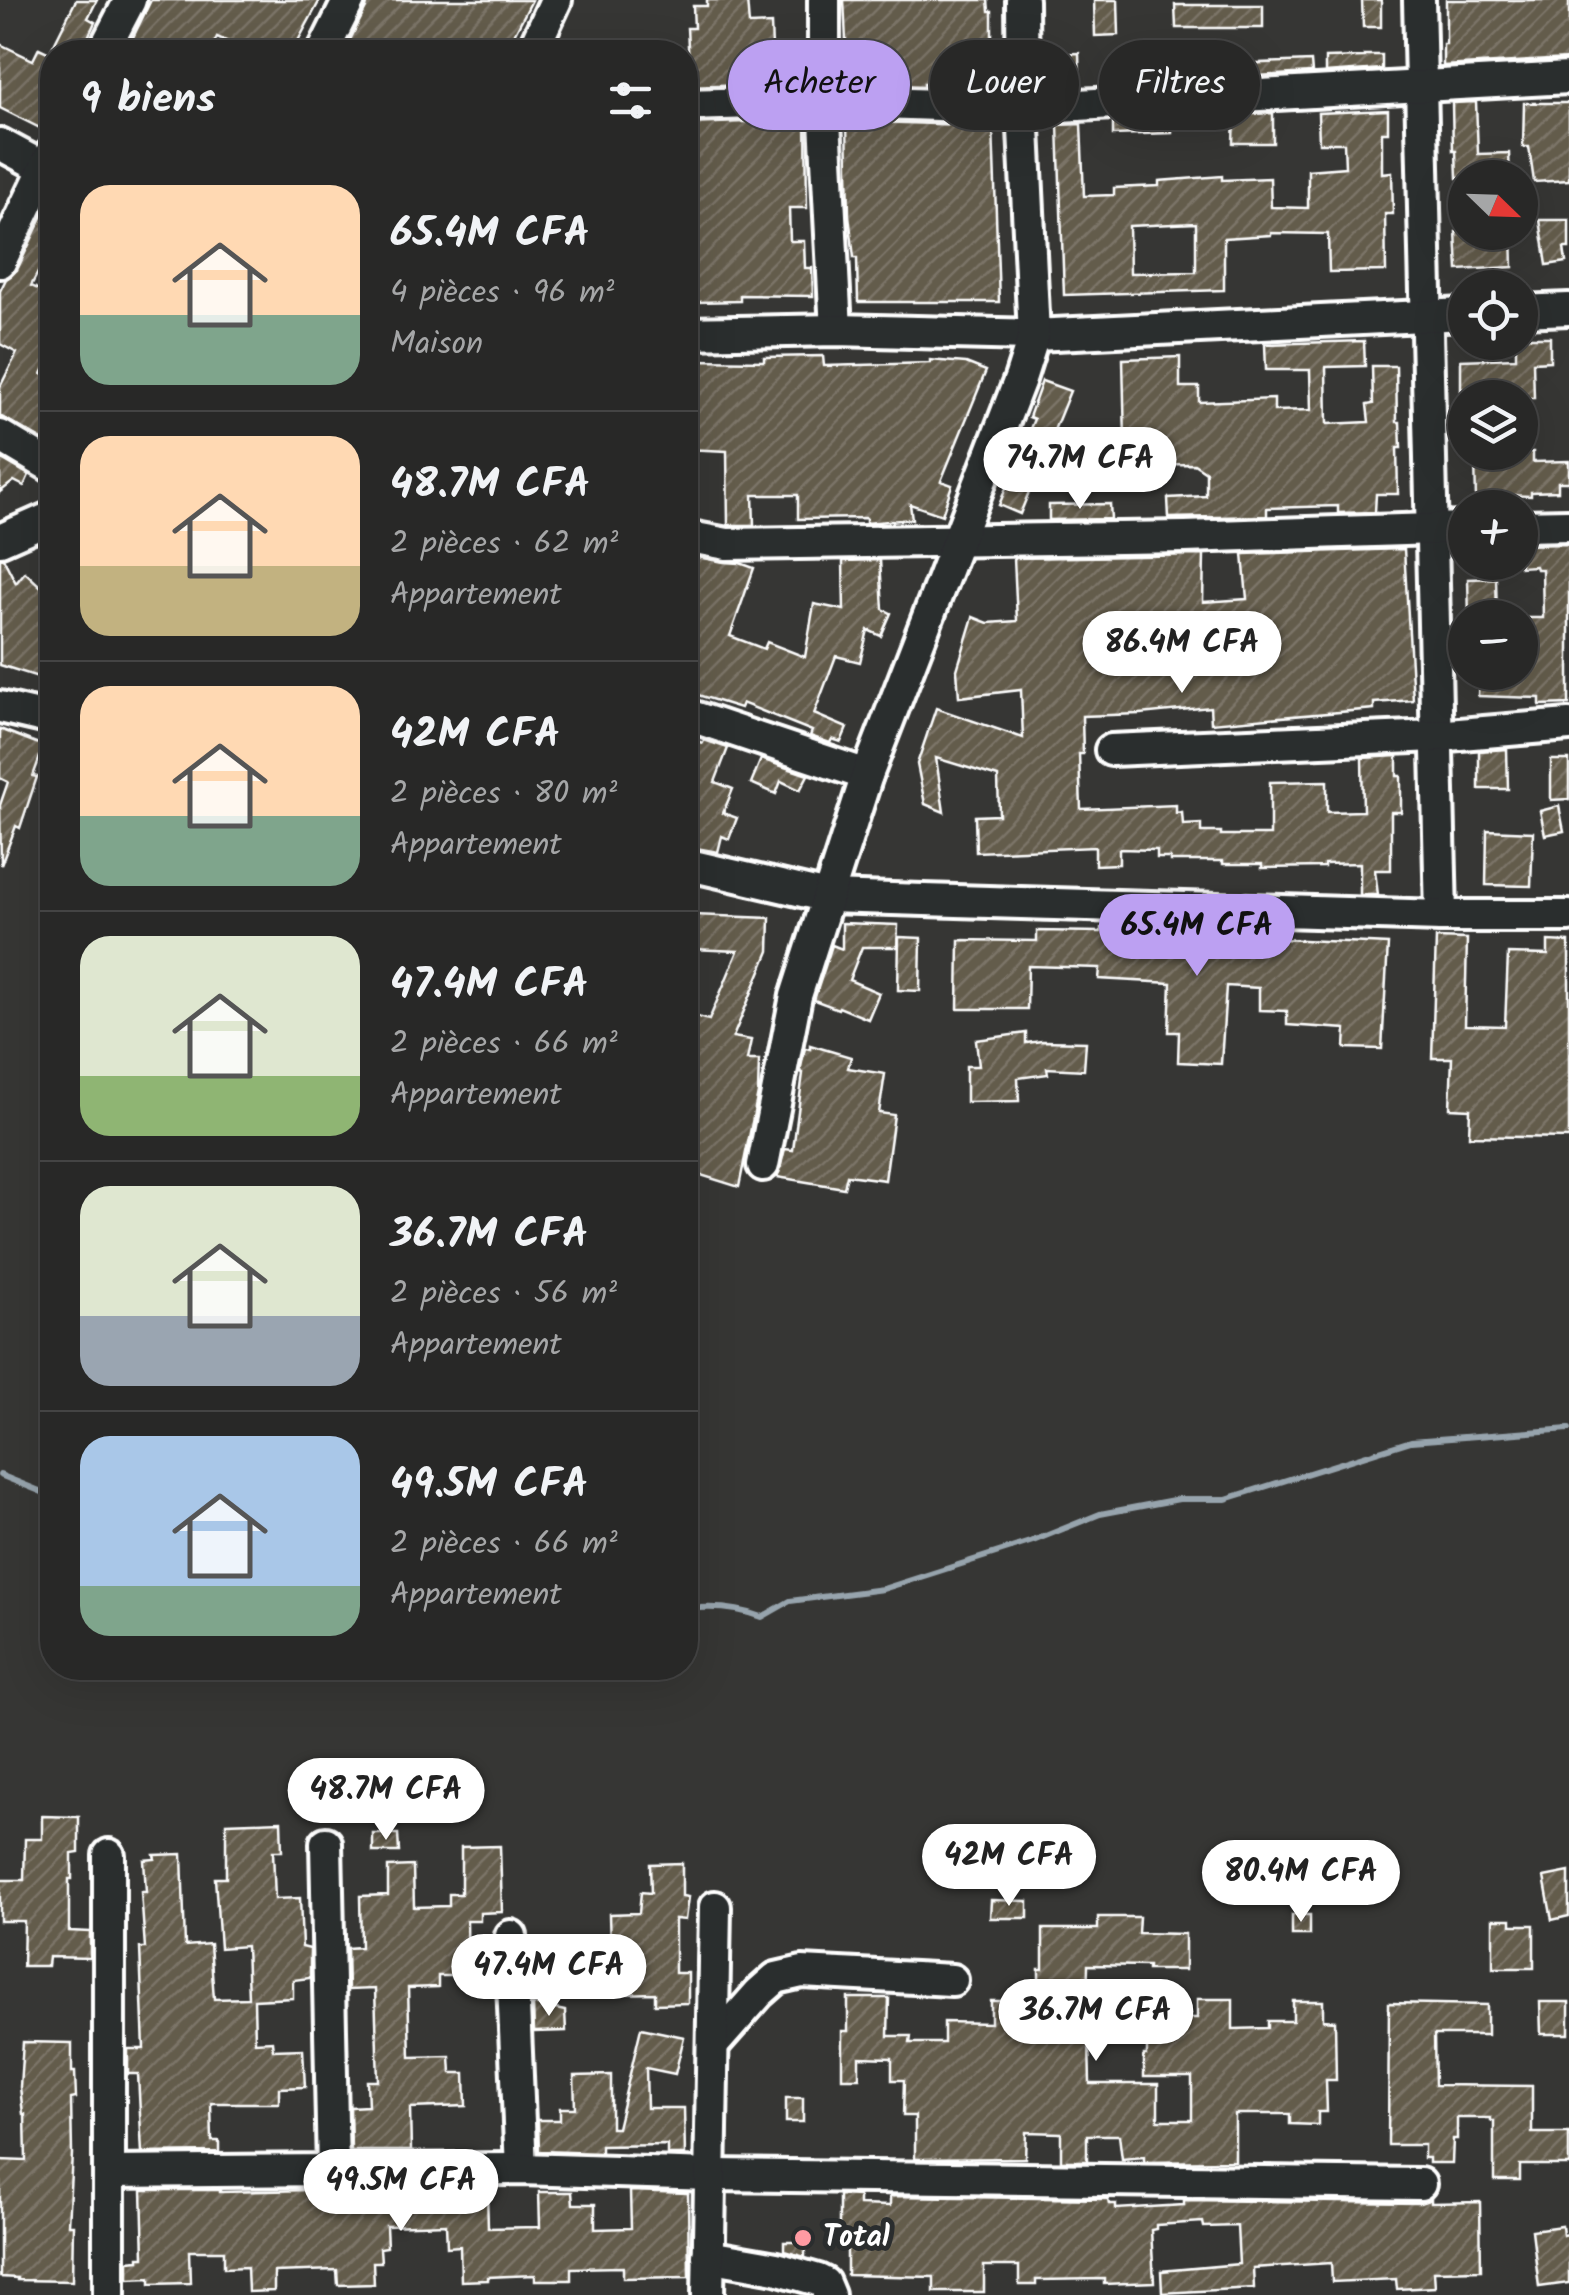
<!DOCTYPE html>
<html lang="fr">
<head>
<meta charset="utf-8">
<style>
  body { margin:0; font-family:Kalam,sans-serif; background:#343433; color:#f1f3f6; height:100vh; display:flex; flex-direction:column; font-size:38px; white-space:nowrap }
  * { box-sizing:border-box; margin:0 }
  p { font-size:32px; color:#a5a6a7 }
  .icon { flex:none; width:55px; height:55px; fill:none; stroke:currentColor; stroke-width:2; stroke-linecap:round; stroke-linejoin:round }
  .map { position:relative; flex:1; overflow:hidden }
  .details { position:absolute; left:40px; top:40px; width:658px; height:1640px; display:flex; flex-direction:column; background:#282827; border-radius:40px; box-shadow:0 10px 40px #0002,0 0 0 2px #444 }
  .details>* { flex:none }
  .banner { position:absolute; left:728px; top:40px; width:690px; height:90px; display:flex; gap:20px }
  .needle { width:65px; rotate:113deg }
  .fabs { position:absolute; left:1448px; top:160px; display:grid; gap:20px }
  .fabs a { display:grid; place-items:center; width:90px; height:90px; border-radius:50%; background:#282827; box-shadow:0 10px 40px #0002,0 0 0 2px #444; font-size:50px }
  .price { position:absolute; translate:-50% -85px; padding:0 22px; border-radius:35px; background:#fff; color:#222; font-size:32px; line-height:65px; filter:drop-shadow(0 2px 5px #0008) }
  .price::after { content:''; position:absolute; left:50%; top:60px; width:30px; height:22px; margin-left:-15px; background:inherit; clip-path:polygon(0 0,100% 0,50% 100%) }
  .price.on { background:#bca0f2; color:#111 }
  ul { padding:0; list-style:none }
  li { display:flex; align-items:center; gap:30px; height:250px; padding:0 40px }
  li+li { border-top:2px solid #444 }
  li span { display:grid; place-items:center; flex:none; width:280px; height:200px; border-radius:30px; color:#555 }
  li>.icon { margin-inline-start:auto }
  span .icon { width:120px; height:120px; fill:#fffc; stroke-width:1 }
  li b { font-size:42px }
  h2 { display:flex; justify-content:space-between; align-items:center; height:120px; padding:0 40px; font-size:42px }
  .tag { padding:0 35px; border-radius:45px; background:#282827; box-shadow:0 10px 40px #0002,0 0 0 2px #444; font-size:35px; line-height:90px }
  .tag.on { background:#bca0f2; color:#111 }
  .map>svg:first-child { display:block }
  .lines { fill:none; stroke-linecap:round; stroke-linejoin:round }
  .stream { stroke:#97a4ad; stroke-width:6 }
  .building { fill:url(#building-hatch); stroke:#fff; stroke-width:2.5; fill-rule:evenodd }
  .minor-casing { stroke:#fff; stroke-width:38 }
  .minor { stroke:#2a2d2e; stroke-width:30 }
  .poi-dot { fill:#ff9aa2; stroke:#2a2d2e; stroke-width:4 }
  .labels { text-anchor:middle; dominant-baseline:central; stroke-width:10; stroke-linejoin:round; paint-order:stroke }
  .poi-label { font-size:30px; font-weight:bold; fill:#fff; stroke:#2a2d2e; text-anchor:start }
</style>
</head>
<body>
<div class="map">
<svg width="1569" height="2295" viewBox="0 0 1569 2295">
  <defs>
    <pattern id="building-hatch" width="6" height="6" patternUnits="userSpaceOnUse" patternTransform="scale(2.5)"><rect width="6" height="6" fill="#645c4c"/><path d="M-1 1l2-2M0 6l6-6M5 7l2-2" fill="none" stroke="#7b7467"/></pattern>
  </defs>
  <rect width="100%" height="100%" fill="#363634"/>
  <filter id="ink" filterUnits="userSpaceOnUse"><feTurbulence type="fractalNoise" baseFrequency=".01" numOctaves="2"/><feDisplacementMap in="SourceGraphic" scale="20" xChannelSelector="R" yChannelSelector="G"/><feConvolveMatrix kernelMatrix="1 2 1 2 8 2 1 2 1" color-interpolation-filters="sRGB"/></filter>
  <g filter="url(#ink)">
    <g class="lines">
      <!-- stream -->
      <g class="stream">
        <polyline points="0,1475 52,1496"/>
        <path d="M685 1609C712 1606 737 1607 762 1617L790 1601 883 1589 1033 1541 1100 1514 1179 1499H1226L1411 1441 1569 1429"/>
      </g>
    </g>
    <!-- building -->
    <g class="building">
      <polygon points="76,0 97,0 88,18 95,22 81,52 50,52"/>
      <polygon points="151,0 320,0 292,52 251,52 217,37 210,52 126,52"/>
      <polygon points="368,0 532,0 505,52 344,52 366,8"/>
      <polygon points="707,0 747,0 749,25 771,24 773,71 783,71 783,83 685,86 685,64 689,64 687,28 694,28 693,6 707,6"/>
      <polygon points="844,0 988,0 989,11 992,11 992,62 961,62 962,82 924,83 924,86 848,83"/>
      <polygon points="1094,0 1118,0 1119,35 1095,36"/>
      <polygon points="1362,0 1381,0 1381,27 1363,27"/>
      <polygon points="1446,0 1569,0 1569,59 1443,66 1443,44 1446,44"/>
      <polygon points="1175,5 1263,5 1263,28 1176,28"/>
      <polygon points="0,44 33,60 39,48 52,54 52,103 40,128 0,108"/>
      <polygon points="1079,53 1080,86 1052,88 1051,54"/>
      <polygon points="1364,55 1382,55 1382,69 1325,73 1325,58 1364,57"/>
      <polygon points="1311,61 1312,73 1113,84 1112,69"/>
      <polygon points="1476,102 1478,154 1509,153 1510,178 1457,178 1456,151 1453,151 1452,103"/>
      <polygon points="1524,103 1569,103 1569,180 1534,182 1529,147 1523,147"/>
      <path d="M1388 110V132H1382V173L1392 172 1393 214H1385L1386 271 1329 272 1328 234 1271 233V235L1224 238V290L1064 295 1058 125 1081 124 1084 196 1114 195V188L1159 186V181L1222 176V180L1270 178 1271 207 1308 208V170L1345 167 1344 143H1319L1318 113ZM1196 223V272L1130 273 1129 226Z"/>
      <polygon points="1273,113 1273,143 1233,143 1234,115"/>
      <polygon points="1172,119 1172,133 1113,135 1113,122"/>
      <polygon points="806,120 807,208 789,208 790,241 804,241 805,268 812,268 813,296 740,295 740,301 697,302 697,300 685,300 685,124"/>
      <polygon points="847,121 993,126 999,302 858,302 857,258 854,258 849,215"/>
      <polygon points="52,196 52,257 47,255 31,286 52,295 52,353 42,374 52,379 52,442 47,439 46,442 0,416 0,387 17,353 0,344 0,291 6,279 17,270"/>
      <polygon points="1540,220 1569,220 1569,248 1564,248 1566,262 1547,265"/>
      <polygon points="1456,232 1512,232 1513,267 1458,270"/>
      <polygon points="1520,337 1550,337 1550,361 1533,362 1534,398 1464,398 1463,389 1461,390 1461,360 1516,358 1516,342 1520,342"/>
      <polygon points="1364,341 1365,366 1326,367 1327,424 1369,422 1367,405 1373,404 1372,366 1396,366 1397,422 1400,422 1401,448 1397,448 1398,494 1376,494 1375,512 1338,513 1338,506 1267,508 1267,516 1169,518 1168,498 1206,496 1206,472 1194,464 1079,466 1079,443 1125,442 1123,359 1180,357 1180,387 1199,387 1199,402 1274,399 1274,411 1311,410 1310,370 1266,370 1265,344"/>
      <polygon points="823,356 824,366 930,363 930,360 966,363 986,371 941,481 952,485 942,515 910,504 912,519 866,523 866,518 798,519 798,495 753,495 754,525 728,525 727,451 685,449 685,364 695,365 695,360 764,361 764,357"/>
      <polygon points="1042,381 1070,391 1020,514 999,505 1034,419 1029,417"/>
      <polygon points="1516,452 1533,452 1533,462 1569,461 1569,482 1558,482 1558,491 1531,492 1531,496 1507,495 1507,499 1476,500 1475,459 1516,458"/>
      <polygon points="0,458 29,475 24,486 14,481 0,492"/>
      <polygon points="1110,504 1111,519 1049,520 1049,505"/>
      <polygon points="1569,544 1569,704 1540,705 1540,698 1478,696 1479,672 1520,672 1520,618 1543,618 1542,569 1536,569 1535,566 1520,567 1520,545"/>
      <polygon points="1404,549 1413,700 1374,703 1374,709 1211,723 1210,707 1140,714 1082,716 1083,754 1079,754 1081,809 1176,805 1176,813 1182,812 1183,825 1201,824 1201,832 1221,832 1221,835 1270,835 1270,782 1327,781 1327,812 1363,811 1362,758 1397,756 1397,776 1401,776 1401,812 1391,812 1391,870 1375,870 1378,895 1360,895 1360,863 1324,864 1324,867 1262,868 1262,864 1223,864 1223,861 1170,861 1170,858 1157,858 1157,850 1119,849 1119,864 1095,865 1095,847 976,852 975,816 999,815 998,777 936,758 944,812 925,804 917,764 936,708 1023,738 1021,690 959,697 957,670 973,617 988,623 1017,621 1014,558 1204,555 1203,602 1247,599 1243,554"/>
      <polygon points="697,557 724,562 740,563 754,568 730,636 764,649 767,642 805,657 814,604 844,610 843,561 880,560 883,609 891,613 881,636 868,630 860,662 836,656 814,714 847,728 841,742 832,739 830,743 810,736 812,731 742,703 740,708 685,691 685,571 691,574"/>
      <polygon points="0,558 3,558 16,583 25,572 52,597 52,631 38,677 0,665"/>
      <polygon points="1496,578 1497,618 1469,618 1468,579"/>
      <polygon points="0,729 44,746 33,776 37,777 20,828 16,826 1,865 0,805 8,782 0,778"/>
      <polygon points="685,737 703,743 704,740 728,748 715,782 733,789 723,813 737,818 729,839 722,836 718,852 685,846 685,809 691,794 685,791"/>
      <polygon points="1507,749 1508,789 1479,789 1479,751"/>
      <polygon points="761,759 808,775 800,790 781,781 776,794 751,783"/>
      <polygon points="1551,760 1569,760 1569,799 1551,800"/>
      <polygon points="1559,806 1564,831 1545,835 1540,811"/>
      <polygon points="1487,830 1533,832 1531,886 1486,885"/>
      <polygon points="693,915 770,918 769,951 733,1037 751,1040 747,1060 759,1060 758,1093 739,1187 685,1170 685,1014 709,1020 738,951 692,949"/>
      <polygon points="842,923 898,925 897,947 862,947 849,980 879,993 868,1019 839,1007 838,1009 814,1000 832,945 842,949"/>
      <polygon points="1141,926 1188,927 1188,940 1261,940 1261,938 1388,944 1382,1049 1345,1048 1346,1029 1287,1025 1287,1011 1259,1010 1259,988 1226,986 1221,1064 1178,1062 1179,1032 1169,1032 1171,983 1099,979 1100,968 1028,966 1027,1009 958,1009 959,940 1037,941 1037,931 1101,932 1101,928 1141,930"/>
      <polygon points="899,937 921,938 920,991 898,990"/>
      <polygon points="1436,938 1467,939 1465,1025 1505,1026 1508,954 1548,955 1548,941 1569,942 1569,1138 1469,1136 1470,1109 1450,1108 1452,1058 1432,1058"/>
      <polygon points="1026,1033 1026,1043 1042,1041 1086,1042 1084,1070 1047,1068 1048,1074 1018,1078 1019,1101 966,1102 966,1066 979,1066 976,1040"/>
      <polygon points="810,1045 851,1057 848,1068 885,1074 879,1113 894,1115 885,1180 847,1175 844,1188 777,1177 785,1149 793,1150 803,1073 800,1072 805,1048 810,1049"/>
      <polygon points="42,1816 79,1817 79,1853 72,1854 72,1879 69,1879 69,1931 90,1932 90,1958 49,1957 48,1966 23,1966 24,1921 0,1921 0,1880 24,1880 25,1839 42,1839"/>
      <polygon points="281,1821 282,1851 273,1851 275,1899 300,1898 302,1947 310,1949 310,1978 293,1980 293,1998 254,2000 255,2042 272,2041 273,2050 303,2049 305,2087 279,2088 279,2103 211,2103 212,2141 219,2141 219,2152 142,2153 138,2074 128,2074 128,2049 144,2049 140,1948 145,1948 141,1892 146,1892 144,1860 155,1859 154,1855 182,1854 185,1946 210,1944 214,1999 248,1998 246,1946 220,1948 215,1878 226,1878 226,1823"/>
      <polygon points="373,1834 398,1834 399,1852 373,1852"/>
      <polygon points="500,1846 502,1912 480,1913 480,1921 467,1921 468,1976 438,1976 438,1987 408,1988 410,2057 450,2056 451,2073 465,2073 466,2106 410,2108 411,2151 351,2151 350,2107 368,2106 367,2081 378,2081 375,1989 348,1990 347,1948 361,1947 360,1896 388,1895 388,1867 413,1866 414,1907 449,1906 449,1894 461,1894 461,1847"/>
      <polygon points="682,1863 682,1896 688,1897 685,1920 675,1919 675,1973 688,1973 688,2003 655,2004 655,1993 539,1996 538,1964 534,1964 534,1947 610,1948 609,1914 639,1913 641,1892 651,1893 650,1864"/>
      <polygon points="1569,1872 1569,1916 1552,1920 1544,1877"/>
      <polygon points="991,1900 1028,1901 1028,1918 990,1918"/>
      <rect x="1292" y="1915" width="18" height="20"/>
      <polygon points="1098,1917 1139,1917 1138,1933 1185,1934 1185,1970 1148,1970 1148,1966 1088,1965 1087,2000 1113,2000 1112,2039 1089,2039 1090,2084 1158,2084 1158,2120 1192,2120 1192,2077 1144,2077 1144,2055 1147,2055 1147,2018 1197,2018 1197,1999 1233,1999 1233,2029 1268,2028 1268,2021 1293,2021 1293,2001 1323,2001 1323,2020 1335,2021 1336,2080 1326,2080 1327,2112 1318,2112 1318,2125 1290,2124 1290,2114 1235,2114 1235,2161 1144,2162 1144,2157 1122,2159 1119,2135 1087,2135 1087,2161 1061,2161 1061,2133 1026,2132 1025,2158 915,2159 915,2116 903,2116 904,2080 892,2080 892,2058 859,2057 859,2078 842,2078 842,2031 848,2031 848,1998 889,1998 888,2036 911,2036 910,2043 944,2043 944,2022 991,2023 991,2001 1039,2001 1039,1969 1043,1969 1043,1929 1098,1929"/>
      <polygon points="1493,1919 1511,1919 1511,1925 1534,1925 1534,1968 1493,1968"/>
      <polygon points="1540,2002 1569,2002 1569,2034 1541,2034"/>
      <polygon points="1389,2003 1487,2005 1487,2035 1434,2035 1435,2085 1532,2086 1532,2133 1569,2133 1569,2165 1520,2165 1520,2180 1494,2180 1494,2121 1491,2121 1491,2118 1457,2118 1457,2139 1453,2139 1452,2163 1429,2163 1429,2158 1424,2158 1424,2145 1388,2145"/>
      <polygon points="533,2004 565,2011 566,2031 534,2032"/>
      <polygon points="641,2028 684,2037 675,2074 646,2068 647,2108 684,2108 685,2155 667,2155 667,2145 601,2146 601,2153 539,2151 538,2120 560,2120 560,2108 575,2108 574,2076 611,2075 611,2128 617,2128"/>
      <polygon points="23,2042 72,2043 72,2072 75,2072 76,2098 71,2099 72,2154 68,2225 73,2225 72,2281 17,2280 17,2278 0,2277 0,2160 26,2161 25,2114 23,2114 20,2087"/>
      <rect x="786" y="2098" width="17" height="24"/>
      <polygon points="402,2188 403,2195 487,2192 488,2228 540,2227 539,2192 572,2192 573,2204 595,2204 595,2229 631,2228 630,2191 688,2193 689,2277 623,2278 623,2267 571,2268 571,2280 535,2280 535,2275 488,2277 488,2280 461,2281 460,2246 447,2247 446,2224 386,2226 387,2247 380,2248 381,2262 373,2262 374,2284 338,2285 337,2270 274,2272 274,2291 248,2292 247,2267 224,2268 224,2251 189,2251 190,2283 150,2284 150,2278 128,2279 128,2261 139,2260 139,2257 144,2257 142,2190 220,2190 220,2192"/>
      <polygon points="839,2195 859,2196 859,2205 890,2206 890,2196 1108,2199 1109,2204 1116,2204 1116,2209 1184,2205 1184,2200 1420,2203 1431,2199 1431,2203 1480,2202 1481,2270 1434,2271 1435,2287 1397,2289 1396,2279 1332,2282 1331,2263 1253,2268 1254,2288 1162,2293 1161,2271 1239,2264 1237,2226 1204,2227 1203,2222 1156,2225 1156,2229 1151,2230 1154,2282 1104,2284 1104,2279 1036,2280 1036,2285 1019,2285 1019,2266 984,2266 984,2292 934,2292 934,2277 847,2275 847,2241 839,2241"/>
      <polygon points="1562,2226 1563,2235 1569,2234 1569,2283 1539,2287 1532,2230"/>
      <polygon points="784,2242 805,2242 805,2257 784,2251"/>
    </g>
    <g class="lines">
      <defs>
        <g id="minor">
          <polyline points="824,0 824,101 836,330"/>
          <polyline points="1419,0 1441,916"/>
          <polyline points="103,52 130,0"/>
          <polyline points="323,52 349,0"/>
          <polyline points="532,52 556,0"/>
          <polyline points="685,105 824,101 1023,108 1569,78"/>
          <polyline points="0,144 52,172"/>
          <polyline points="0,262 52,153"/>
          <polyline points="1520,311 1569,309"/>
          <polyline points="685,333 836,330 1034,335 1465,314"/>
          <polyline points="0,436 52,467"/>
          <polyline points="1520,526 1569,525"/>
          <polyline points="685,536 727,544 1185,537 1465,528"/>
          <polyline points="0,540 52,517"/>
          <polyline points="0,707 52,719"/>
          <polyline points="685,714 867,775"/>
          <polyline points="1111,750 1436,736 1569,725"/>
          <polyline points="685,864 828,897 1441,916 1569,916"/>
          <polyline points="763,1165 796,996 867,775 1020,379 1034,335 1023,108 1022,0"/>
          <polyline points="511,1936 521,2169"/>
          <polyline points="713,2045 759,1993 776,1978 802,1972 952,1980"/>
          <polyline points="333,2170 521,2169 711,2175 1420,2184"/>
          <polyline points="109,2172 333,2170 326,1843"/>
          <polyline points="708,2256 776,2268 818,2280 824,2283 829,2295"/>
          <polyline points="109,2295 109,1855"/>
          <polyline points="708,2295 715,1907"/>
        </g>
      </defs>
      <!-- minor casing -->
      <use href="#minor" class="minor-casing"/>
      <!-- minor -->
      <use href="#minor" class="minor"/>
    </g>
  </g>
  <!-- markers -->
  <circle class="poi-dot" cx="803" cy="2238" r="10"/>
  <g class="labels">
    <!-- poi labels -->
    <g class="poi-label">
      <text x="823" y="2238">Total</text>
    </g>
  </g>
</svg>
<div class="fabs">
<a><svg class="needle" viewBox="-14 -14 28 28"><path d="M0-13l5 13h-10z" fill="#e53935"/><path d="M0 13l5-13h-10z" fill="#a5a6a7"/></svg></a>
<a><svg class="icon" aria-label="locate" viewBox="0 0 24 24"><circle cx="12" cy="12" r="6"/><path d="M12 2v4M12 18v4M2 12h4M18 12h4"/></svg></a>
<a><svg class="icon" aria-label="layers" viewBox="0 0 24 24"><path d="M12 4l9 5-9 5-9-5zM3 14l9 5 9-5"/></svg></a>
<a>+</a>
<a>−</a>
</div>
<b class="price" style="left:1080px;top:512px">74.7M CFA</b>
<b class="price" style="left:1182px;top:696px">86.4M CFA</b>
<b class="price on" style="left:1197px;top:979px">65.4M CFA</b>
<b class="price" style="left:386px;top:1843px">48.7M CFA</b>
<b class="price" style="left:1009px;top:1909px">42M CFA</b>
<b class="price" style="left:1301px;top:1925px">80.4M CFA</b>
<b class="price" style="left:549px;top:2019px">47.4M CFA</b>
<b class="price" style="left:1096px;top:2064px">36.7M CFA</b>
<b class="price" style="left:401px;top:2234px">49.5M CFA</b>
<div class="banner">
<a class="tag on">Acheter</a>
<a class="tag">Louer</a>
<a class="tag">Filtres</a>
</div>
<section class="details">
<h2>9 biens<svg class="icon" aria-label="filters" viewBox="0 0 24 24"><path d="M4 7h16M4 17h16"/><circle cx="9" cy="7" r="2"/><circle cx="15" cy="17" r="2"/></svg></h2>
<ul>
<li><span style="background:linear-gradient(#ffd9b3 65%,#7fa58c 0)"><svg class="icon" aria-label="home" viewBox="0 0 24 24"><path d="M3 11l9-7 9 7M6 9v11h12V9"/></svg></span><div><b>65.4M CFA</b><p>4 pièces · 96 m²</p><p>Maison</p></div></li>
<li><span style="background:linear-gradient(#ffd9b3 65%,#c2b280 0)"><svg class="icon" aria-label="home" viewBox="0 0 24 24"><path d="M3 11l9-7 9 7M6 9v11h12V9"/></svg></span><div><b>48.7M CFA</b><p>2 pièces · 62 m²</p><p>Appartement</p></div></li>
<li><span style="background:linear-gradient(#ffd9b3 65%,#7fa58c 0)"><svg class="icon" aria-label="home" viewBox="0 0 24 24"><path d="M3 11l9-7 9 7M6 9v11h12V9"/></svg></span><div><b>42M CFA</b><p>2 pièces · 80 m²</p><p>Appartement</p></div></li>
<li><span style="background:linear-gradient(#dfe7d0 70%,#8fb573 0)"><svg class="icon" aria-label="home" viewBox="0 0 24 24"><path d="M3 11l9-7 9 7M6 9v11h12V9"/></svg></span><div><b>47.4M CFA</b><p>2 pièces · 66 m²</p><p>Appartement</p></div></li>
<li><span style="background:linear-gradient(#dfe7d0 65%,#9aa5b1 0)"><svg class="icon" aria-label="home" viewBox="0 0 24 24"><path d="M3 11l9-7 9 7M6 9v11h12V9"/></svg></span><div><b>36.7M CFA</b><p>2 pièces · 56 m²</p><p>Appartement</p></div></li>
<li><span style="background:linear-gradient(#a9c7e8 75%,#7fa58c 0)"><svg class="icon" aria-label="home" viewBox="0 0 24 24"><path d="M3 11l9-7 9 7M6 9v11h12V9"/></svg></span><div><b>49.5M CFA</b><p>2 pièces · 66 m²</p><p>Appartement</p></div></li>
</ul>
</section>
</div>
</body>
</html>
